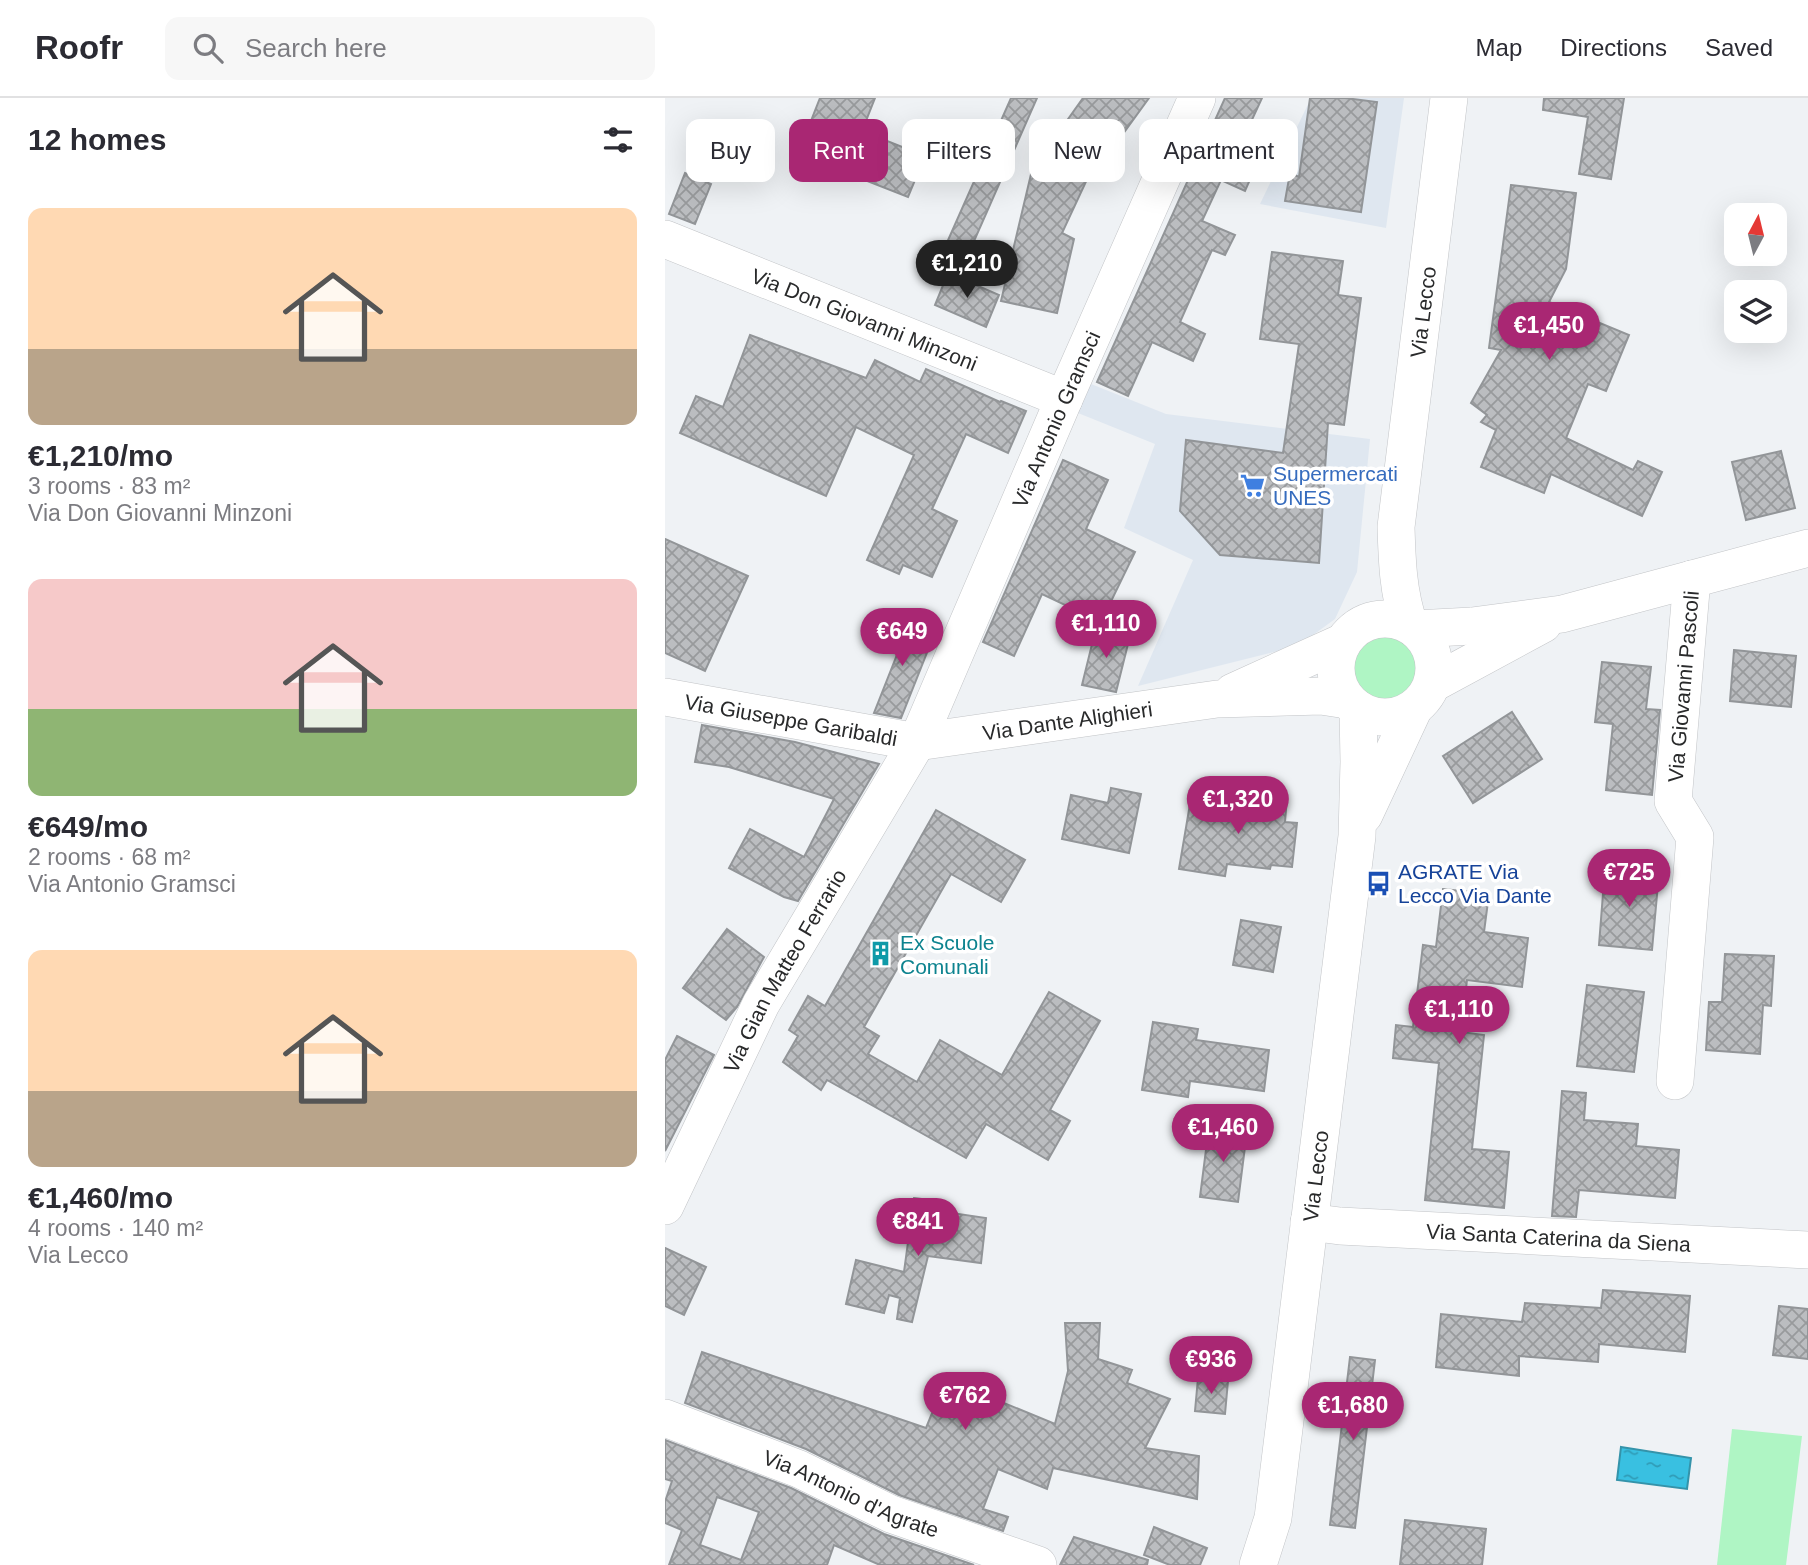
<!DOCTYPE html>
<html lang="en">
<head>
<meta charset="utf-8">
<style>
  body { margin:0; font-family:Helvetica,sans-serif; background:#f7f7f7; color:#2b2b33; height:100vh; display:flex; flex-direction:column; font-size:26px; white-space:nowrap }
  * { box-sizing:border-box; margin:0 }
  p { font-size:23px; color:#7c7c81 }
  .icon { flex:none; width:38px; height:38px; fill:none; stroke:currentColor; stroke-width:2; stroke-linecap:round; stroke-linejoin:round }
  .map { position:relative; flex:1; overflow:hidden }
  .panel { display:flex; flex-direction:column; background:#fff; width:665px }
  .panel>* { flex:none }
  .hud { position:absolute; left:21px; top:21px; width:665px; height:63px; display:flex; gap:14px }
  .needle { width:46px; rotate:7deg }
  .controls { position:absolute; left:1059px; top:105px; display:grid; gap:14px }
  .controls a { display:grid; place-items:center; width:63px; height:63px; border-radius:14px; background:#fff; box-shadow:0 7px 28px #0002; font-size:35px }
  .price { position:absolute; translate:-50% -60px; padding:0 16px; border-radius:24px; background:#a92773; color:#fff; font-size:23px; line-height:46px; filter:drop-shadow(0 2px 4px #0008) }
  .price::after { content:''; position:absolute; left:50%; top:42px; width:21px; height:16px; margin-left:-10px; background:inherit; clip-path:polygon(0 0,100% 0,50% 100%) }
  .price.current { background:#222; color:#fff }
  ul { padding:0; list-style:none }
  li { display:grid; align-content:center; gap:14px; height:371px; padding:0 28px }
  li span { display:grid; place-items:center; height:217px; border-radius:14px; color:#555 }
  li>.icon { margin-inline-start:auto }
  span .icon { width:126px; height:126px; fill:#fffc; stroke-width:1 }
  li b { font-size:30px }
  h2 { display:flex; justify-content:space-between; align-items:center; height:84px; padding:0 28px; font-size:30px }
  .chip { padding:0 24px; border-radius:14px; background:#fff; box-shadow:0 7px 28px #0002; font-size:24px; line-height:63px }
  .chip.current { background:#a92773; color:#fff }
  header { display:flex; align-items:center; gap:42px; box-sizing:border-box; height:98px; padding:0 35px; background:#fff; border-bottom:2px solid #e1e1e2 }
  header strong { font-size:33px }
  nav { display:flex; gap:38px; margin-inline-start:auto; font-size:24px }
  .search { width:490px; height:63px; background:#f7f7f7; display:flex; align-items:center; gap:18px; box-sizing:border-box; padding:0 24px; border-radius:14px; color:#7c7c81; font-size:26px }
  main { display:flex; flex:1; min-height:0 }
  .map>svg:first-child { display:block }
  .built { fill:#dfe7f0 }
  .garden { fill:#aff5c4 }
  .water { fill:url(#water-ripples); stroke:#3493aa; stroke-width:2 }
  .building { fill:url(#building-cross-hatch); stroke:#929598; stroke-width:2; fill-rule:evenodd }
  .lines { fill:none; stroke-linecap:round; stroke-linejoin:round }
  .minor-casing { stroke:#c2c4c7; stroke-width:38 }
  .minor { stroke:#fff; stroke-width:37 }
  .labels { text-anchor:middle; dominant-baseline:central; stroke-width:7; stroke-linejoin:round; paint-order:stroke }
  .street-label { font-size:21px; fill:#292a2b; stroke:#fff }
  .shop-label { font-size:21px; fill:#366cbe; stroke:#fff; text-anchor:start }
  .transit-label { font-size:21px; fill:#164399; stroke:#fff; text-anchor:start }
  .culture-label { font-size:21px; fill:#0d838f; stroke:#fff; text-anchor:start }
</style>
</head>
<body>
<header>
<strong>Roofr</strong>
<div class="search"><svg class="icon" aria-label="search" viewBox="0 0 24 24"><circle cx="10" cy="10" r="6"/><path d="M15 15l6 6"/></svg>Search here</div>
<nav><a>Map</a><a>Directions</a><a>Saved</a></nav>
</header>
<main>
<section class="panel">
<h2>12 homes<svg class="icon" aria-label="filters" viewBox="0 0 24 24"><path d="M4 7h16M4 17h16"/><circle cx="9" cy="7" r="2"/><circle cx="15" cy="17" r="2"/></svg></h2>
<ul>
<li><span style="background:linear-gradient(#ffd9b3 65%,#b9a48a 0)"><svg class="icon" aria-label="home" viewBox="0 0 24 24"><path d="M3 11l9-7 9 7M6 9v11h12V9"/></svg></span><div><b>€1,210/mo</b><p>3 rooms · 83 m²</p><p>Via Don Giovanni Minzoni</p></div></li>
<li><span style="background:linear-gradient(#f6c9c9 60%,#8fb573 0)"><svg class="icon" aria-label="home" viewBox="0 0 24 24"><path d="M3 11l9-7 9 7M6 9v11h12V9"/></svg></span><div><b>€649/mo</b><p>2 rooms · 68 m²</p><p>Via Antonio Gramsci</p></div></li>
<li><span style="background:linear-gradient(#ffd9b3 65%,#b9a48a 0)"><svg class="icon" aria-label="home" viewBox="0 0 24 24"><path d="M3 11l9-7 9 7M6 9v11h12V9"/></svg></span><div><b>€1,460/mo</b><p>4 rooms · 140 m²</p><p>Via Lecco</p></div></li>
</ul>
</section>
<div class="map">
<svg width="1143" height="1467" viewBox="0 0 1143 1467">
  <defs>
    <pattern id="water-ripples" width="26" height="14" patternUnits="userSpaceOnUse" patternTransform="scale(1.75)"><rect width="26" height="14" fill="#39c0e1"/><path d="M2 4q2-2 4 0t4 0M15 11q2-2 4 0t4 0" fill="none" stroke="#309cb7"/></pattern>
    <pattern id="building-cross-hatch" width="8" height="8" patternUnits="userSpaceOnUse" patternTransform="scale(1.75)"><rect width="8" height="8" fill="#bbbdc0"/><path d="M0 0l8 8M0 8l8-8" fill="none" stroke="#989a9c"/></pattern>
  </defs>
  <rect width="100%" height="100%" fill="#eff2f5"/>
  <!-- built -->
  <g class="built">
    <polygon points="646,0 739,0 721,130 595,106"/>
    <polygon points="426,286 501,316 705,341 692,474 670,521 633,548 473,588 528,462 459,430 490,346 413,315"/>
  </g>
  <!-- garden -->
  <g class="garden">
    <circle cx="720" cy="570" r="34"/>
    <polygon points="1067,1331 1137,1338 1121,1467 1052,1467"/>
  </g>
  <!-- water -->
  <polygon class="water" points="956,1349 1026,1360 1022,1391 952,1382"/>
  <!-- building -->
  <g class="building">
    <polygon points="155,0 210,0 197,33 260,58 243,99 133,56"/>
    <polygon points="346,0 372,0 302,159 280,149"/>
    <polygon points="418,0 484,0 447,51 438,47 397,135 409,141 392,215 336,203 367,72"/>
    <polygon points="560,0 597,0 573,52 594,61 580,93 556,82 537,123 570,137 560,157 547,152 515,224 540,236 528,263 487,244 463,298 432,284"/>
    <polygon points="645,0 680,0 712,4 696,114 620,103 625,75 634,79"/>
    <polygon points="879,0 959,0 946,81 914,76 923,19 878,12"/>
    <polygon points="20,75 46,86 30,126 4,116"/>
    <polygon points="846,87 911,95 901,171 884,204 964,237 941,293 923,286 901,340 968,372 973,363 997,374 977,418 886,376 879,395 816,369 831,332 816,324 822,317 806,305 836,252 824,250"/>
    <polygon points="607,154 678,163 673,197 696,200 679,327 663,325 654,465 555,457 515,413 521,342 618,355 634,246 595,241"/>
    <polygon points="283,175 334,197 321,229 270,207"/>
    <polygon points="85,237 201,280 210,262 255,284 261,271 335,304 336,303 361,313 343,355 301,336 267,411 292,423 267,479 238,467 234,476 202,462 249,357 191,329 161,398 15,335 31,298 58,309"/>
    <polygon points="1116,353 1130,410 1081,422 1067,364"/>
    <polygon points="398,362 443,382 421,431 470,454 436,524 377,496 349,558 318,544"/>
    <polygon points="0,441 83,478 40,573 0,555"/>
    <polygon points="224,520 267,542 236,620 209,615 235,549 214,538"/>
    <polygon points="431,530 465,538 451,594 417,587"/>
    <polygon points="1069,552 1131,558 1126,609 1065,603"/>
    <polygon points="937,564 986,569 981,611 995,612 987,697 941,692 948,626 930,624"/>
    <polygon points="847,614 877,661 808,705 778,658"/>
    <polygon points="37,627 130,644 214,666 133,803 119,799 64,770 85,731 139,759 169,701 64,669 30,664"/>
    <polygon points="446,690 476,696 464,755 397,741 406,697 443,705"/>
    <polygon points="594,697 622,700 620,724 632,725 627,769 606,767 605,771 562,766 560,778 514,771 526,700 593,711"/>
    <polygon points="271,712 360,762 336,804 286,776 199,929 214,938 203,956 252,984 275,942 337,977 384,894 435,923 385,1012 405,1023 383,1062 321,1026 301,1060 162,982 156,992 118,964 133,938 124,932 143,898 160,908"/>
    <polygon points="940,770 994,775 987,852 934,847"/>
    <polygon points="778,791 824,796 819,834 863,840 857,889 802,882 796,934 819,937 807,1051 844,1054 839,1110 760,1102 774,965 728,960 731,927 748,929 758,847 771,849"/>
    <polygon points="576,822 616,829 608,874 568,867"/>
    <polygon points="62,831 99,859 72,909 61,922 18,890"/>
    <polygon points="1060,856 1109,858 1106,908 1098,907 1095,956 1041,952 1044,904 1057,904"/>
    <polygon points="922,887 979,894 969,974 912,968"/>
    <polygon points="488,924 533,931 531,942 604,952 599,993 525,983 523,999 477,992"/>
    <polygon points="12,938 49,957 0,1053 0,962"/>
    <polygon points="897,993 921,995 919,1022 973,1026 971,1048 1014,1052 1010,1100 914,1092 911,1119 887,1118"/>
    <polygon points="544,1028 582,1033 573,1104 535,1099"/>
    <polygon points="249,1100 281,1104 280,1114 321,1120 316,1165 263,1158 247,1224 232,1221 235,1200 224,1197 219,1215 181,1206 191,1162 239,1174"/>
    <polygon points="0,1150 41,1169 19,1217 0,1208"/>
    <polygon points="938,1192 1025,1198 1020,1254 934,1246 933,1264 854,1258 854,1278 771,1269 776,1216 857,1224 860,1205 936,1210"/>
    <polygon points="1114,1208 1143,1211 1143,1261 1108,1257"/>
    <polygon points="400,1225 435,1225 433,1261 467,1272 462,1285 505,1301 480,1350 534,1358 532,1401 388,1370 382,1391 333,1371 318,1411 343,1419 338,1433 234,1397 141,1351 20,1305 37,1254 261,1330 281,1281 390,1326 403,1273"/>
    <polygon points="685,1259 710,1262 690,1430 665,1427"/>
    <polygon points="533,1280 563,1283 560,1316 530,1313"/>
    <path d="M0 1342 126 1390 219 1436 309 1467H215L169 1447 162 1467H4L17 1432 0 1425V1404L7 1383 0 1381ZM52 1399 94 1414 76 1462 35 1447Z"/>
    <polygon points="740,1422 821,1431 817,1467 735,1467"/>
    <polygon points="489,1429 542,1450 535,1467 505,1467 479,1457"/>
    <polygon points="409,1439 483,1462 482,1467 395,1467"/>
  </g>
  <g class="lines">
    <defs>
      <g id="minor">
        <path id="s1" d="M0 141 399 301"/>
        <circle cx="720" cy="570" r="49"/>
        <path id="s2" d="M744 526C733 495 732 462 731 429L784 0"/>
        <polyline points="750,531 807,528 897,516 1143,450"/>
        <polyline points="767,586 878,526"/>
        <polyline points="568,594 678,544"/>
        <path id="s3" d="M0 599 252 644 552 601 656 598 682 602"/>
        <polyline points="699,717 749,610"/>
        <path id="s4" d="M1010 983 1030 739 1008 703 1027 481"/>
        <path id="s5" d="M0 1108 96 906 252 644 399 301 532 0"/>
        <path id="s6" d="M644 1124 675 1128 1143 1152"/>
        <path id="s7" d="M0 1320 134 1371 226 1416 373 1467"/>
        <path id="s8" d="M593 1467 608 1420 692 738 694 664 693 611"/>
      </g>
    </defs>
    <!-- minor casing -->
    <use href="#minor" class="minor-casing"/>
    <!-- minor -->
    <use href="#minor" class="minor"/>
  </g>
  <!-- icons -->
  <defs>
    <symbol id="supermarket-bare" viewBox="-9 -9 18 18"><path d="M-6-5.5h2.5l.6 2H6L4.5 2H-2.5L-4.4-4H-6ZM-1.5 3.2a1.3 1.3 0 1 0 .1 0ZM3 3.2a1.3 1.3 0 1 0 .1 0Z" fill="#3f7fe0" stroke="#fff" stroke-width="2.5" paint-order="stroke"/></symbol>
    <symbol id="bus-bare" viewBox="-9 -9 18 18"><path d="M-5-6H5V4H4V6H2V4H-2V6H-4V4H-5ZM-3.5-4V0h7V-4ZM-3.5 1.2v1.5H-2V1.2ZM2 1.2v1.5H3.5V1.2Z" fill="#1a4fb4" stroke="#fff" stroke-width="2.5" paint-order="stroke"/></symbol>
    <symbol id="building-bare" viewBox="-9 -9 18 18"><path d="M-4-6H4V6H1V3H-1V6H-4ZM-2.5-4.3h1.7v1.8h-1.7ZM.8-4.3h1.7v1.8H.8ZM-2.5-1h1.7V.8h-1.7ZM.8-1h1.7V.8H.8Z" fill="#0f9aa8" stroke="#fff" stroke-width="2.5" paint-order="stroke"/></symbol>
  </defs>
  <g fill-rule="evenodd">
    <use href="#supermarket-bare" x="570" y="370" width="35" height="35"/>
    <use href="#bus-bare" x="696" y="768" width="35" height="35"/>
    <use href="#building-bare" x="198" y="838" width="35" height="35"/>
  </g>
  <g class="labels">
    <!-- street labels -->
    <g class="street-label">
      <text stroke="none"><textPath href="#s2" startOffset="315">Via Lecco</textPath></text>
      <text stroke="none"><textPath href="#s1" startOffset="215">Via Don Giovanni Minzoni</textPath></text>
      <text stroke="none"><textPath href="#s5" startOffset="880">Via Antonio Gramsci</textPath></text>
      <text stroke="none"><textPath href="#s4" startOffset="402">Via Giovanni Pascoli</textPath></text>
      <text stroke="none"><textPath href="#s3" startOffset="128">Via Giuseppe Garibaldi</textPath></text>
      <text stroke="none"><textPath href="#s3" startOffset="408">Via Dante Alighieri</textPath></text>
      <text stroke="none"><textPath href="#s5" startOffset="264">Via Gian Matteo Ferrario</textPath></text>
      <text stroke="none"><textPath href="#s8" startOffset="394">Via Lecco</textPath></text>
      <text stroke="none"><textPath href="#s6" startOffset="250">Via Santa Caterina da Siena</textPath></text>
      <text stroke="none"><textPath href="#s7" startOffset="201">Via Antonio d'Agrate</textPath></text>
    </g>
    <!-- shop labels -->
    <g class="shop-label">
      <text x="608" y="375">Supermercati<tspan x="608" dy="24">UNES</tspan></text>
    </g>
    <!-- transit labels -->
    <g class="transit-label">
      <text x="733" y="773">AGRATE Via<tspan x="733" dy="24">Lecco Via Dante</tspan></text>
    </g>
    <!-- culture labels -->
    <g class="culture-label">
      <text x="235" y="844">Ex Scuole<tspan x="235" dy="24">Comunali</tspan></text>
    </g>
  </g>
</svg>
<div class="controls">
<a><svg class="needle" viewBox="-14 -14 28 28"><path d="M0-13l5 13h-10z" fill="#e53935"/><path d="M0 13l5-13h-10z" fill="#7c7c81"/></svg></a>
<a><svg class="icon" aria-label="layers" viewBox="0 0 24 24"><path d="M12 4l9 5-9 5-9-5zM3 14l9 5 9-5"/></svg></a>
</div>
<b class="price current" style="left:302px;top:202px">€1,210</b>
<b class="price" style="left:884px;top:264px">€1,450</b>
<b class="price" style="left:441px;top:562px">€1,110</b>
<b class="price" style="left:237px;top:570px">€649</b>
<b class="price" style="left:573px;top:738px">€1,320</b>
<b class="price" style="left:964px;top:811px">€725</b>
<b class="price" style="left:794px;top:948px">€1,110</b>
<b class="price" style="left:558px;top:1066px">€1,460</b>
<b class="price" style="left:253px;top:1160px">€841</b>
<b class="price" style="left:546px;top:1298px">€936</b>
<b class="price" style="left:300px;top:1334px">€762</b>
<b class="price" style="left:688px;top:1344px">€1,680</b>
<div class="hud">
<a class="chip">Buy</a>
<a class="chip current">Rent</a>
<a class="chip">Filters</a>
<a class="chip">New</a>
<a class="chip">Apartment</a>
</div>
</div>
</main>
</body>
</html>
